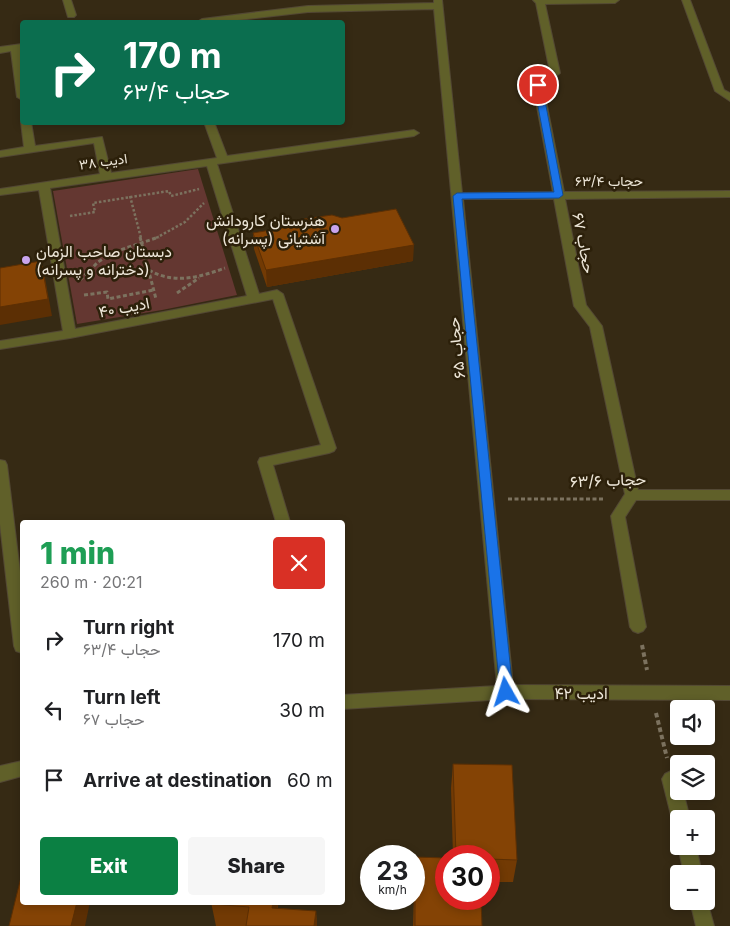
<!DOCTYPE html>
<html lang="en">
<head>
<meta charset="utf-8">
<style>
	body { margin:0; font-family:Inter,Vazirmatn,sans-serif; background:#f6f6f6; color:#202124; height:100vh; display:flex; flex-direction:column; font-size:19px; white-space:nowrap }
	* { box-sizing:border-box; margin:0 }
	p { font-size:16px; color:#757577 }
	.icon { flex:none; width:28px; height:28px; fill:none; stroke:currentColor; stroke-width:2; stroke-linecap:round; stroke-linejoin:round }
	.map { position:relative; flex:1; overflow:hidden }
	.details { position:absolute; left:20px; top:520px; width:325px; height:385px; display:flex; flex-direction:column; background:#fff; border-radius:5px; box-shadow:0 2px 8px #0003 }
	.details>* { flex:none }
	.guide { position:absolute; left:20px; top:20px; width:325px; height:105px; border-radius:5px; box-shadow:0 2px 8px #0003; background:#0b6e4f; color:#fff; overflow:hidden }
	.controls { position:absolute; left:670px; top:700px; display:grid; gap:10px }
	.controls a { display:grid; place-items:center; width:45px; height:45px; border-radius:5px; background:#fff; box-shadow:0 2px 8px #0003; font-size:25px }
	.speed { position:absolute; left:360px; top:845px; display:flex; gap:10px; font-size:25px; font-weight:700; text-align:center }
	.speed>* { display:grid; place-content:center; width:65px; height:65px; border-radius:50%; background:#fff; box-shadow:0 2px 8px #0003; line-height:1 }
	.speed small { font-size:12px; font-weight:400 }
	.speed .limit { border:8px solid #d22; background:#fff; color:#111 }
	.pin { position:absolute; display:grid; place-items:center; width:42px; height:42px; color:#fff; margin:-21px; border:2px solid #fff; border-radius:50%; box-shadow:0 1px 5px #0007 }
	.me { position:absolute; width:55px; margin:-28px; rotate:354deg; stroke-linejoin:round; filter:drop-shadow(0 0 4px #0008) }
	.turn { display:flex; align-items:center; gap:18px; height:105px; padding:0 20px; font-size:22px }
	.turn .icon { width:65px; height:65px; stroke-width:2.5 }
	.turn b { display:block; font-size:35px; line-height:42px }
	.round { display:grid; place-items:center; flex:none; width:52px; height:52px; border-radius:5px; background:#f6f6f6 }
	.overview { display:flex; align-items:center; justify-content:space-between; height:85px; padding:0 20px }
	h1 { font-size:30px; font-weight:800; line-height:38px; color:#1e9e55 }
	.action { display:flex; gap:10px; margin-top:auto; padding:10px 20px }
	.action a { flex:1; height:58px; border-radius:5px; background:#0b8043; color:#fff; font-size:20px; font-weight:800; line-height:58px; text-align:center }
	.action a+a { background:#f6f6f6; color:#202124 }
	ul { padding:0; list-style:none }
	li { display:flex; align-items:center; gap:15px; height:70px; padding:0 20px }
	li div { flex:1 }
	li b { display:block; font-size:19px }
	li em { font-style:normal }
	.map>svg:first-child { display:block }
	.green { fill:#643731 }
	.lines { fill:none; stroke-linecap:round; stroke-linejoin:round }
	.minor-casing { stroke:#534834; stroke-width:2 }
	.path-far2 { stroke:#7c725f; stroke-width:2.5; stroke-dasharray:2.5 2; stroke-linecap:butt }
	.path-far1 { stroke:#7c725f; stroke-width:3; stroke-dasharray:4 2.5; stroke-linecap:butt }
	.path { stroke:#7c725f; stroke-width:4; stroke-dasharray:4.5 3; stroke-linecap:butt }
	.minor { fill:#606029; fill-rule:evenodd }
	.wall { fill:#723a04 }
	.shaded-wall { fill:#5c2f04 }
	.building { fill:#844305; stroke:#5c2f04 }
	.route { fill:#1a73e8; stroke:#114b97 }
	.poi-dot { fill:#c9a5ee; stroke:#2c200a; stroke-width:2 }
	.labels { text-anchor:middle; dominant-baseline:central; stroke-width:5; stroke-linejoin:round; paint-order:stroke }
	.far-street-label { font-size:14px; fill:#eee7d9; stroke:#2c200a }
	.poi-label { font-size:16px; fill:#eee7d9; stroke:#2c200a; text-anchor:end }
	.street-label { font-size:16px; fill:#eee7d9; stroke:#2c200a }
</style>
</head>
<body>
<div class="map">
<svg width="730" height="926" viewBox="0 0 730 926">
	<rect width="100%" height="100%" fill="#362a14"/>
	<polygon class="green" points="198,169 237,295 162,310 77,324 53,191"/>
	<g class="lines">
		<defs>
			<g id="minor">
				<polygon points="63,0 71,0 76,15 74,17 68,17"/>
				<polygon points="434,0 442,0 462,193 553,192 533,85 550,72 536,3 533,0 619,0 615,3 545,4 560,73 543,86 564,192 730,191 730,197 565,199 586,305 602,326 638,490 730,490 730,500 636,500 625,517 646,627 643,631 638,633 633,631 630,627 611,516 625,494 590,327 574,306 554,199 463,199 513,685 730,686 730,700 506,699 342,709 342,695 497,686 434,9 308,12 220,22 197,22 202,19 308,6 434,3"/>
				<polygon points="682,0 690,0 724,90 730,93 730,101 715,91"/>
				<polygon points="22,44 22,50 20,50 22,67 22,100 17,97 11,51 0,53 0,47"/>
				<path d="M22,120V122H31L35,146L102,137L111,173L217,158L204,122H214L227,156L414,130L419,133L414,136L217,164L259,294L277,290L283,294L336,448L334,451L329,453L273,465L290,522H276L258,462L260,458L265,457L321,445L273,299L70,338L0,349V341L63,331L39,190L0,195V189L100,174L94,143L0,157V151L24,147L21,122ZM207,166L247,296L75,329L50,188Z"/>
				<polygon points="0,460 5,461 7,465 22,588 22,653 16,651 14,646 0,524"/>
				<polygon points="22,761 22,776 0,782 0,766"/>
				<polygon points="671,771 677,774 679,791 683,791 690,819 679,819 679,826 675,825 672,819 662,779 665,774"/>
				<polygon points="679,845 679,846 696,846 702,874 684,874 678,846"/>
				<polygon points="706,897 714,926 696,926 690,901 706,901"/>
			</g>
		</defs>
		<use href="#minor" class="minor-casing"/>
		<g class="path-far2">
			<polyline points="130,196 141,238"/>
			<polyline points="70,216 95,212 93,203 169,191 171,196 199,189"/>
			<polyline points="156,238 185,222 204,203"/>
		</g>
		<g class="path-far1">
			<polyline points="140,237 156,299"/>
			<path d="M149,270C174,285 200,277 225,268"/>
			<polyline points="80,280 98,262 114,252 159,237"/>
			<polyline points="177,293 199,278"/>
			<polyline points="84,295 107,292 108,299 154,290"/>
			<polyline points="508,499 604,499"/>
		</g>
		<g class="path">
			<polyline points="642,645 647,670"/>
			<polyline points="656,713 667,758"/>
		</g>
		<use href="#minor" class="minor"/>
	</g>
	<g class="wall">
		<polygon points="253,233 413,261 267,287 254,249"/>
		<polygon points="453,764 517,860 513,882 489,882 489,856 453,856 451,788"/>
		<polygon points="415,857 482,926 413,926"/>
		<polygon points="211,902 278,902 278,908 316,911 317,926 216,926"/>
	</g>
	<g class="shaded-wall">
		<polygon points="414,245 413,261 267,287 266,270"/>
		<polygon points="41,261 45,278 52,316 0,325 0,307"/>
		<polygon points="77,902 90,902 85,926 71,926"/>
		<polygon points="273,902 278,902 276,926 272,908"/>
		<polygon points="316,911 317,926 314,926"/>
	</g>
	<g class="building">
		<polygon points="396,209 414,245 266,270 253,233 300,225 304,219 332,215 342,218"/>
		<polygon points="41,261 48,299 0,307 0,268"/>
		<polygon points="453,764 512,765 517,860 489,859 489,856 456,856"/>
		<polygon points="415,857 446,858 446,899 481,899 482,926 415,926"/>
		<polygon points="22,873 22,902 77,902 71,926 9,926"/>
		<polygon points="211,902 273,902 272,908 316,911 314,926 246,926 249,907 211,904"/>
	</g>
	<polygon class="route" points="538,83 542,85 563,195 559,198 462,199 513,692 511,696 506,698 502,696 500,692 453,196 457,193 554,192 534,85"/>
	<g class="poi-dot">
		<circle cx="335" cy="229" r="5"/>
		<circle cx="26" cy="260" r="5"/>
	</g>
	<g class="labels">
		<g class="far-street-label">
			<text transform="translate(103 161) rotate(-8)">ادیب ۳۸</text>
			<text x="609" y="180">حجاب ۶۳/۴</text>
		</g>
		<g class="poi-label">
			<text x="325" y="220">هنرستان کارودانش<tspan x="325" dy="18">آشتیانی (پسرانه)</tspan></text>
			<text x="36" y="251" text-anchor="start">دبستان صاحب الزمان<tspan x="36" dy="18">(دخترانه و پسرانه)</tspan></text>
		</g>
		<g class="street-label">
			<text transform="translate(584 243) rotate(79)">حجاب ۶۷</text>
			<text transform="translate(124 307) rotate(-11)">ادیب ۴۰</text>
			<text transform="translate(456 348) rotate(-96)">حجاب ۶۵</text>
			<text transform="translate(608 480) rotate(-2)">حجاب ۶۳/۶</text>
			<text x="581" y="693">ادیب ۴۲</text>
		</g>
	</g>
</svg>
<div class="controls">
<a><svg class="icon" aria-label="sound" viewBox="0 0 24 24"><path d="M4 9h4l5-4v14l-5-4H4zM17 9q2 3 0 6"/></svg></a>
<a><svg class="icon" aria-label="layers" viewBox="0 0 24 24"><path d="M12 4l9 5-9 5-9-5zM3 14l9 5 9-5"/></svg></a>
<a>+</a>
<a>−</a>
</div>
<div class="speed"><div>23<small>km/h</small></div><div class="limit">30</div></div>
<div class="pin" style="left:538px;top:85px;background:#d93025"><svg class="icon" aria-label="arrive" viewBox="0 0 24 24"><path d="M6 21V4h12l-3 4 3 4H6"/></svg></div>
<svg class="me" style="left:506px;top:692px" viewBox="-20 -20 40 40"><path d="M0-17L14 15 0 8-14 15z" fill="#1a73e8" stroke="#fff" stroke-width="4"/></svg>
<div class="guide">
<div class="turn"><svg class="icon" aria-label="right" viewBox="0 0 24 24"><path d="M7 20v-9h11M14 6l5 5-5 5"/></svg><div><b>170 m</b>حجاب ۶۳/۴</div></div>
</div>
<section class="details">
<div class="overview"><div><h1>1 min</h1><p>260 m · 20:21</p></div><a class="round" style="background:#d93025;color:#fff"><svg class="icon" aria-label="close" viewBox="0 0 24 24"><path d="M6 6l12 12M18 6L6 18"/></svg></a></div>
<ul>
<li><svg class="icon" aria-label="right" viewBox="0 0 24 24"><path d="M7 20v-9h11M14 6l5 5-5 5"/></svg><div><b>Turn right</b><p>حجاب ۶۳/۴</p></div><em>170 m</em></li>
<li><svg class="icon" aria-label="left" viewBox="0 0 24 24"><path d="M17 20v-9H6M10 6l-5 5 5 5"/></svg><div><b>Turn left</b><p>حجاب ۶۷</p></div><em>30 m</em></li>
<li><svg class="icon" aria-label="arrive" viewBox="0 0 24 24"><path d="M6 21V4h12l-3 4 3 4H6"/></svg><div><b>Arrive at destination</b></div><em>60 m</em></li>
</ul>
<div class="action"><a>Exit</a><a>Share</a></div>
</section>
</div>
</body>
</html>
